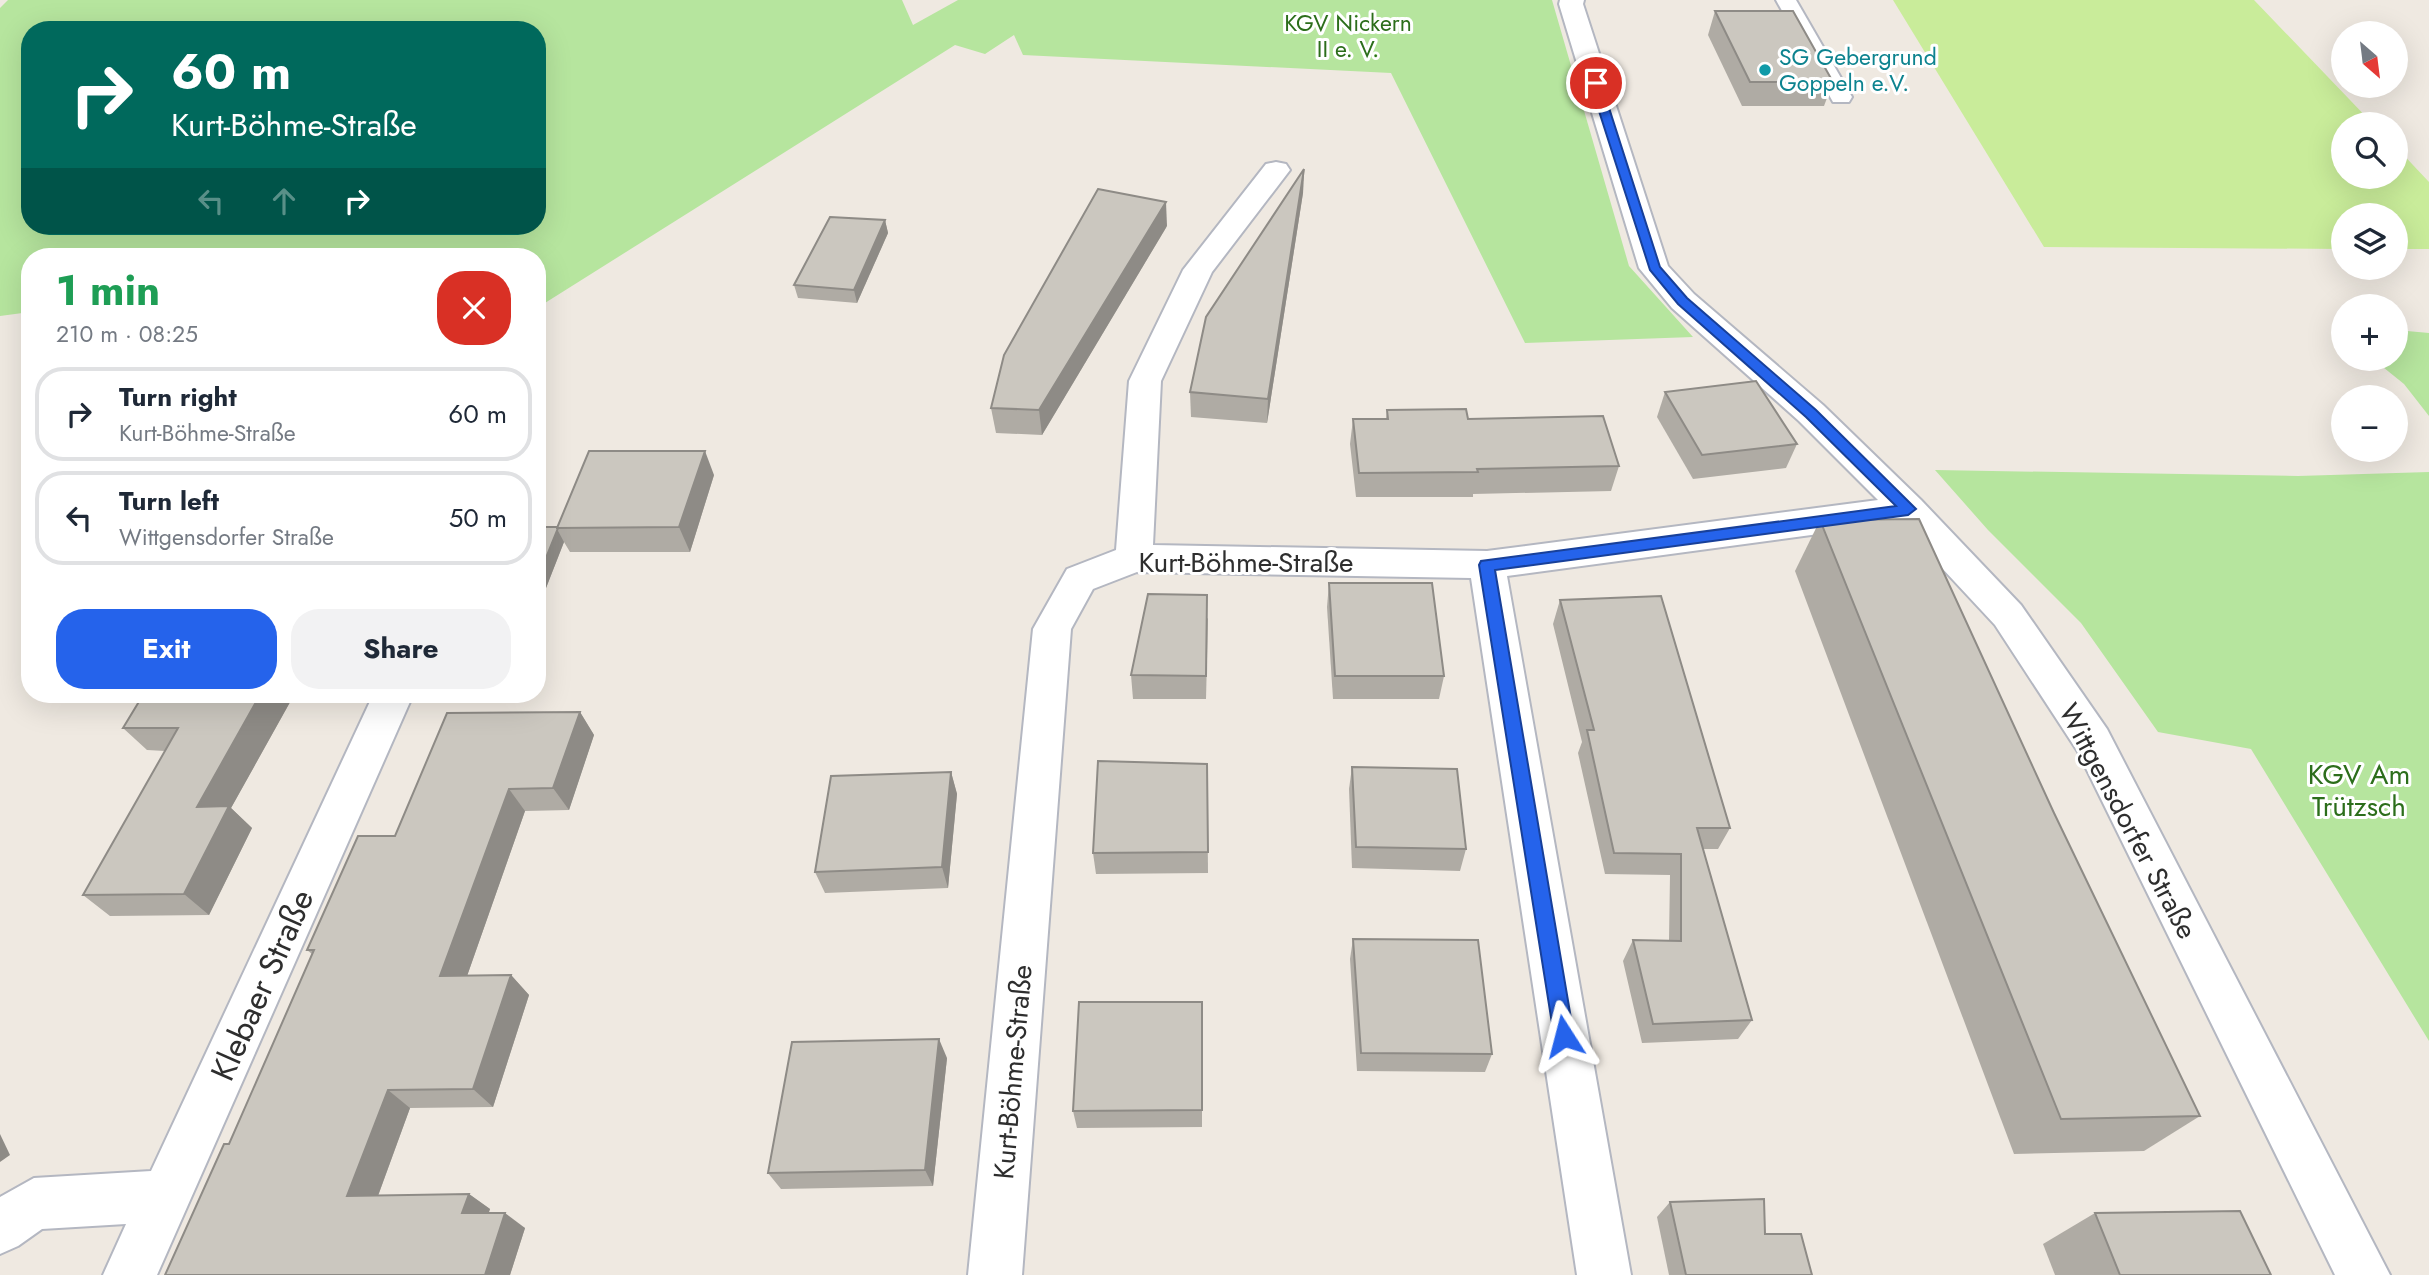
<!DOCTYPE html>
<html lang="en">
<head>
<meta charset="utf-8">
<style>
	body { margin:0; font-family:Jost,sans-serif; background:#f2f2f3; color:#1f2937; height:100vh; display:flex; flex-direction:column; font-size:26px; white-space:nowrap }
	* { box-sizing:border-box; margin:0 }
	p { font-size:23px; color:#747a83 }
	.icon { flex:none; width:38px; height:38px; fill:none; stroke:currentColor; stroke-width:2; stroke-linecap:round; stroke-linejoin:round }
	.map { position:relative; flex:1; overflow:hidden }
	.panel { position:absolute; left:21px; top:248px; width:525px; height:455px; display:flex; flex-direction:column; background:#fff; border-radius:28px; box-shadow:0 7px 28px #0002 }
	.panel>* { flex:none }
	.hud { position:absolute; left:21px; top:21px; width:525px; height:214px; border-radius:28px; box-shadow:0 7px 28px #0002; background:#00695c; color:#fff; overflow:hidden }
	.needle { width:46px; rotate:152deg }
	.controls { position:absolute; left:2331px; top:21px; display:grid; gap:14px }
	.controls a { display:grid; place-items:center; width:77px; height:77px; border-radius:50%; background:#fff; box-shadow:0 7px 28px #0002; font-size:35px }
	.pin { position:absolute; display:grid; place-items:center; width:60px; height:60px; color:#fff; margin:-30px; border:4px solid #fff; border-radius:50%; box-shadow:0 2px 7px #0007 }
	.me { position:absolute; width:77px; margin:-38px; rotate:351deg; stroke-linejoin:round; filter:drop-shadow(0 0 5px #0008) }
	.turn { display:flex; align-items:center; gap:24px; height:147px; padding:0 35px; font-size:32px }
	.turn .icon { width:91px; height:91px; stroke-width:2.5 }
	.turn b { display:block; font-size:49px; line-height:60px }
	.lanes { display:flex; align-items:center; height:66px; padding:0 35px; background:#0003; justify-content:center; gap:35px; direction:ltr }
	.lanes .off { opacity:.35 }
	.round { display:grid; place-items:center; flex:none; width:74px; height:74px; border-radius:28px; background:#f2f2f3 }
	.summary { display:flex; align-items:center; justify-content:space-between; height:119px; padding:0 35px }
	h1 { font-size:42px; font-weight:700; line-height:52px; color:#1e9e55 }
	.action { display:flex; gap:14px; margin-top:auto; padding:14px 35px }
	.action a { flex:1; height:80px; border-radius:28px; background:#2563eb; color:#fff; font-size:28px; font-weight:700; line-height:80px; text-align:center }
	.action a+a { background:#f2f2f3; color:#1f2937 }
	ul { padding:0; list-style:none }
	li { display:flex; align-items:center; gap:21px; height:94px; margin:0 14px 10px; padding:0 21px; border:4px solid #e0e1e3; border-radius:28px }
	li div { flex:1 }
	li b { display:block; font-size:26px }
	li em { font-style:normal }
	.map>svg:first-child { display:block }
	.green { fill:#b6e59e; fill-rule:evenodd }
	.pitch { fill:#c9ec9a }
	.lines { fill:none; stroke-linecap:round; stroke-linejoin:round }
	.lane-casing { stroke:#b4b7c1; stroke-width:4 }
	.street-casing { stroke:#b4b7c1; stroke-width:4 }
	.lane { fill:#fff; fill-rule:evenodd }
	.street { fill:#fff; fill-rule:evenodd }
	.wall { fill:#afaba4 }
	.shaded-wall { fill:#8e8b86 }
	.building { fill:#cbc7bf; stroke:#8e8b86; stroke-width:2 }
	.route { fill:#2563eb; stroke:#184099; stroke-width:2 }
	.culture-dot { fill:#0f9aa8; stroke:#fff; stroke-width:2.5 }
	.labels { text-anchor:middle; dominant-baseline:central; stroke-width:6; stroke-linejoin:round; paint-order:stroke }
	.far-park-label { font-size:23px; fill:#2c6e1b; stroke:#fff }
	.far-culture-label { font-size:23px; fill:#0d838f; stroke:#fff; text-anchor:start }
	.street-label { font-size:28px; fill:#2e2e2e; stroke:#fff }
	.park-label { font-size:28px; fill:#2c6e1b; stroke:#fff }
	.near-street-label { font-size:33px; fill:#2e2e2e; stroke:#fff }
</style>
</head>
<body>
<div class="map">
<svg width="2429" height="1275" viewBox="0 0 2429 1275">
	<rect width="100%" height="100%" fill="#efe9e1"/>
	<g class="green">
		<path d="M8,0H902L913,25L958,0H1552L1629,266L1693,337L1525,343L1391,73L1023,55L1014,35L985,54L955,45L537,308V257H30V312L0,316V8ZM30,30H537V226H30Z"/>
		<polygon points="2396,330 2429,333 2429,416 2404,384 2373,359 2396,359"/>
		<polygon points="1935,470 2298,476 2429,472 2429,1041 2251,749 2158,732 2081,623 1988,530"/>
	</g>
	<polygon class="pitch" points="1893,0 2254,0 2373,124 2343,124 2343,177 2396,177 2396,147 2429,182 2429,249 2396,249 2396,215 2343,215 2343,249 2044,247"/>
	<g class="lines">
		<defs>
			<polygon id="lane" points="1776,0 1796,0 1852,97 1849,102 1833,102"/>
			<g id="street">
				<polygon points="1560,0 1584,0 1583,4 1668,266 1694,294 1823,405 1921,500 2021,605 2107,729 2390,1275 2335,1275 2078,752 1995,625 1900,523 1507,576 1631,1275 1577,1275 1471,578 1137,572 1093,589 1071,629 1022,1275 968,1275 1033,629 1067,569 1116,550 1129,381 1183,270 1266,164 1276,162 1286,164 1290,170 1212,272 1161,381 1153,545 1487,551 1878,500 1799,421 1672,308 1639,268 1559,4"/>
				<polygon points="373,695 413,695 157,1275 103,1275 126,1224 42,1229 18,1246 0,1254 0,1197 34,1178 151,1171"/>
			</g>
		</defs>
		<use href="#lane" class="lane-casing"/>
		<use href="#street" class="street-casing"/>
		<use href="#lane" class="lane"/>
		<use href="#street" class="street"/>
	</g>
	<g class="wall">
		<polygon points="1715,11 1833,82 1824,106 1742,106 1708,35"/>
		<polygon points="1304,169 1303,193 1267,423 1191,417 1190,392"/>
		<polygon points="885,220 888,233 857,303 798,298 794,285"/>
		<polygon points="1167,226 1042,435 996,433 991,408"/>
		<polygon points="1665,392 1797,444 1786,468 1693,479 1657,417"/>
		<polygon points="1387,410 1468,419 1619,466 1611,491 1473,494 1473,497 1356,497 1350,444 1353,419 1386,419"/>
		<polygon points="714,475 690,552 570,552 564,542 546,588 537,588 537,527 557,527"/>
		<polygon points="1820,520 2054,813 2200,1116 2144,1151 2014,1154 1795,571"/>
		<polygon points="1329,583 1444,676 1439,699 1333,699 1327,607"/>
		<polygon points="1560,600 1730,828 1718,849 1703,849 1752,1020 1738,1039 1642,1043 1623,961 1633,940 1669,941 1670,875 1605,874 1578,753 1582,742 1553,624"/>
		<polygon points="1208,618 1206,699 1133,699 1131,675"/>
		<polygon points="294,695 231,808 252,828 209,915 110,916 83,895 165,751 147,750 123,728"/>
		<polygon points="580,712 594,735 569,810 525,811 467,976 511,975 529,995 493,1107 410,1108 378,1196 469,1194 490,1209 488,1213 525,1228 510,1275 229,1144 312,954 307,950 395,836"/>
		<polygon points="1207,764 1208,873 1096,874 1093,853"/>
		<polygon points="1352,767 1466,849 1460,871 1352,868 1349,789"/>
		<polygon points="951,772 957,794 948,888 825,893 815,872"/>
		<polygon points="1353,939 1492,1054 1485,1072 1357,1071 1350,959"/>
		<polygon points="1202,1002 1202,1127 1077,1128 1073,1111"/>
		<polygon points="947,1058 933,1186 781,1189 768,1173"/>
		<polygon points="1670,1202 1812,1275 1669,1275 1657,1217"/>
		<polygon points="2095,1213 2271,1275 2055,1275 2043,1244"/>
	</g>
	<g class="shaded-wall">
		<polygon points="1304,169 1303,193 1267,423 1268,399"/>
		<polygon points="1166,202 1167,226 1042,435 1039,410"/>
		<polygon points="885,220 888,233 857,303 854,290"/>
		<polygon points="705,451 714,475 690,552 679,527"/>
		<polygon points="557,529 564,542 546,588 539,575"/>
		<polygon points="260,695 294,695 231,808 252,828 209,915 184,894 197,807"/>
		<polygon points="580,712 594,735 569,810 553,788"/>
		<polygon points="951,772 957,794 948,888 942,867"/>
		<polygon points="509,789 525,811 460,996 440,976"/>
		<polygon points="511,975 529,995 493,1107 473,1089"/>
		<polygon points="939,1039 947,1058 933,1186 925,1170"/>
		<polygon points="388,1090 410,1108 372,1212 347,1196"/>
		<polygon points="0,1134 10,1155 0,1162"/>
		<polygon points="469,1194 490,1209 484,1228 462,1213"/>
		<polygon points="505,1213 525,1228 510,1275 485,1275"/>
	</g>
	<g class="building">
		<polygon points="1715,11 1793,11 1833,82 1750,82"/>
		<polygon points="1304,169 1268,399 1190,392 1206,317"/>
		<polygon points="1098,189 1166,202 1039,410 991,408 1004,355"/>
		<polygon points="830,217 885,220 854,290 794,285"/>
		<polygon points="1756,381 1797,444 1702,455 1665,392"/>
		<polygon points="1466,409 1468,419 1603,416 1619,466 1477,469 1478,472 1359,473 1353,419 1388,419 1387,410"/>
		<polygon points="589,451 705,451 679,527 557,528"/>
		<polygon points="1919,519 2054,813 2200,1116 2061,1119 1820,520"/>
		<polygon points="537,527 557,527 557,528 558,528 539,575 537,575"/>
		<polygon points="1329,583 1432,583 1444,676 1335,676"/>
		<polygon points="1148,594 1207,595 1206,676 1131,675"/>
		<polygon points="1661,596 1730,828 1697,828 1752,1020 1653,1024 1633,940 1681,941 1681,854 1614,853 1587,730 1594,730 1560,600"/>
		<polygon points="143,695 260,695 197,807 229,806 184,894 83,895 178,728 123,728"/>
		<polygon points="580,712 553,788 509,789 440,976 511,975 473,1089 388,1090 347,1196 469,1194 462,1213 505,1213 485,1275 165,1275 224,1144 229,1144 314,950 307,950 358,836 395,836 447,713"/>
		<polygon points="1098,761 1207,764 1208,852 1093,853"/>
		<polygon points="1352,767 1457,769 1466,849 1356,847"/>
		<polygon points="951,772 942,867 815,872 831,776"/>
		<polygon points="1353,939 1478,940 1492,1054 1361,1053"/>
		<polygon points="1079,1002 1202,1002 1202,1110 1073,1111"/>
		<polygon points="939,1039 925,1170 768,1173 792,1042"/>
		<polygon points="1764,1199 1765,1234 1801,1234 1812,1275 1686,1275 1670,1202"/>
		<polygon points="2240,1211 2271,1275 2120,1275 2095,1213"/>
	</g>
	<polygon class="route" points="1596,80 1601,83 1660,267 1687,298 1816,410 1916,509 1908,515 1495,570 1574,1036 1571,1042 1564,1045 1557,1042 1554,1036 1479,565 1481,561 1896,506 1806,417 1678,304 1650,270 1590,83"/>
	<circle class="culture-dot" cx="1765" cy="70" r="7"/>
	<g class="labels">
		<g class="far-park-label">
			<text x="1348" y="23">KGV Nickern<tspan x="1348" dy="26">II e. V.</tspan></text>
		</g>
		<g class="far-culture-label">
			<text x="1779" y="57">SG Gebergrund<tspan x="1779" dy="26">Goppeln e.V.</tspan></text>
		</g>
		<g class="street-label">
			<text x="1246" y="562">Kurt-Böhme-Straße</text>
			<text transform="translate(2128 821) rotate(62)">Wittgensdorfer Straße</text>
			<text transform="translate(1013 1072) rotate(-85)">Kurt-Böhme-Straße</text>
		</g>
		<g class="park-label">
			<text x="2359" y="774">KGV Am<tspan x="2359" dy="32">Trützsch</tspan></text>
		</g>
		<g class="near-street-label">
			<text transform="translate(262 985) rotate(-66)">Klebaer Straße</text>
		</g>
	</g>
</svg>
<div class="controls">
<a><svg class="needle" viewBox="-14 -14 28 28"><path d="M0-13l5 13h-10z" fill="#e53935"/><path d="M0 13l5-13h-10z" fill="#747a83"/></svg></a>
<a><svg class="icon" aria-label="search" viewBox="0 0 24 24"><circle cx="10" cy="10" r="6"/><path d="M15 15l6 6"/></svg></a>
<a><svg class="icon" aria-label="layers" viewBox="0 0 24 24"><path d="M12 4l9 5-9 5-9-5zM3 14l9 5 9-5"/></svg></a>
<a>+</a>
<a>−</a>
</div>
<div class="pin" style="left:1596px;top:83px;background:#d93025"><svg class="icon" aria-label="arrive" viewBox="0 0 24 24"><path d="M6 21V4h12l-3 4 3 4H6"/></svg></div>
<svg class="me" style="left:1564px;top:1036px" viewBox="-20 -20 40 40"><path d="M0-17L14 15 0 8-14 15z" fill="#2563eb" stroke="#fff" stroke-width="4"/></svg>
<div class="hud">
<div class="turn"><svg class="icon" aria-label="right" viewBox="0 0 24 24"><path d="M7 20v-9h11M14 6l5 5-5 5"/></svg><div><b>60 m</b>Kurt-Böhme-Straße</div></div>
<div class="lanes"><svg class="icon off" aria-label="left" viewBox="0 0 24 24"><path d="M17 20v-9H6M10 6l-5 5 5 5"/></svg><svg class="icon off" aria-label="ahead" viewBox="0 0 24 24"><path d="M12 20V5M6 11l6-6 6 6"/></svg><svg class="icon" aria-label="right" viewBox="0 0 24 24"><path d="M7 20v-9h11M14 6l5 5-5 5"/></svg></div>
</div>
<section class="panel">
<div class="summary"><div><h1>1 min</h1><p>210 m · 08:25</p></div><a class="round" style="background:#d93025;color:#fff"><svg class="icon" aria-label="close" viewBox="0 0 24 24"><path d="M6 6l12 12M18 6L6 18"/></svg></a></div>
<ul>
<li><svg class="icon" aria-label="right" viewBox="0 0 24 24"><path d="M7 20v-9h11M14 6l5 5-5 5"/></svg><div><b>Turn right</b><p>Kurt-Böhme-Straße</p></div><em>60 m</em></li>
<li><svg class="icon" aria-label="left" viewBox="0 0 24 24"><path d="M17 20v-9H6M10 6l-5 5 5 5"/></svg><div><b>Turn left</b><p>Wittgensdorfer Straße</p></div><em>50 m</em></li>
</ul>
<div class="action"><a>Exit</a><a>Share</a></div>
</section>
</div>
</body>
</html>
